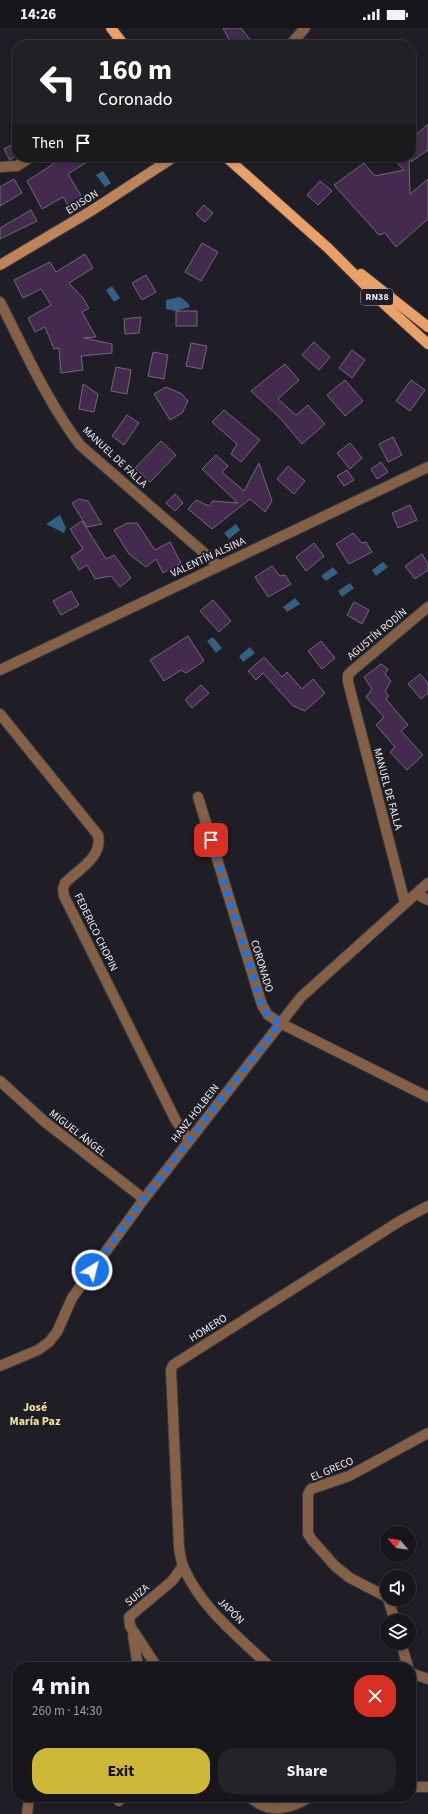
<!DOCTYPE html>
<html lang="en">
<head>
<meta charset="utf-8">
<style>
	body { margin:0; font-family:"Source Sans 3",sans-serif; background:#242329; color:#f1f3f6; height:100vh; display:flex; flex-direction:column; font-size:15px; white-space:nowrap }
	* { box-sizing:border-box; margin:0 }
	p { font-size:13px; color:#9e9fa3 }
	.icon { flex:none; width:22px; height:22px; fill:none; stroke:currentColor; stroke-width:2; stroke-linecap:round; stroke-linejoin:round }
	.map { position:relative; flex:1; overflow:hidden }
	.drawer { position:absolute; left:12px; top:1634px; width:404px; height:140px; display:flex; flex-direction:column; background:#17161c; border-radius:16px; box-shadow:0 2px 6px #0003,0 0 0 1px #36353b }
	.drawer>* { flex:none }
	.top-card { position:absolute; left:12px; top:12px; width:404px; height:122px; border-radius:16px; box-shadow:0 2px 6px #0003,0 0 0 1px #36353b; background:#202124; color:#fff; overflow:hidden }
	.needle { width:26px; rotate:298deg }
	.tools { position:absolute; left:380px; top:1498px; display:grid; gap:8px }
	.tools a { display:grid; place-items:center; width:36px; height:36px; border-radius:50%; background:#17161c; box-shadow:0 2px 6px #0003,0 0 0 1px #36353b; font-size:20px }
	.pin { position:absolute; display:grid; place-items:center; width:34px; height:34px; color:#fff; margin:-17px; border-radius:8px; box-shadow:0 2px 6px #0006 }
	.me { position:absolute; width:44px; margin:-22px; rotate:36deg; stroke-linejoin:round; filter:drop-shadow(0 0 3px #0008) }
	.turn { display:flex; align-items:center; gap:14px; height:84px; padding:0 20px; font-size:18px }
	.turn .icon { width:52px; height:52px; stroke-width:2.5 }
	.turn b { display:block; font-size:28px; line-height:34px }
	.then { display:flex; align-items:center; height:38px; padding:0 20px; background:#0003; gap:8px; font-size:15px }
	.round { display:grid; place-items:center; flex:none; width:42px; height:42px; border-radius:16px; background:#242329 }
	.head { display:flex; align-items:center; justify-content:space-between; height:68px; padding:0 20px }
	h1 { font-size:24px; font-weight:700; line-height:30px }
	.button { display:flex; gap:8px; margin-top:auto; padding:8px 20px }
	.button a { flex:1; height:46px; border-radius:16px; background:#ceb837; color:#111; font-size:16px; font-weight:700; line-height:46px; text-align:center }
	.button a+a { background:#242329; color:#f1f3f6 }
	.status { display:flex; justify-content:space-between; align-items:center; height:28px; padding:0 20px; background:#17161c; direction:ltr }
	.status svg { height:11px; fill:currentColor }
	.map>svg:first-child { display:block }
	.water { fill:#326181 }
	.building { fill:#452a50; stroke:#706a72 }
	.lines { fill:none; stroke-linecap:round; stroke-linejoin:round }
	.street-casing { stroke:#3c3a42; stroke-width:12 }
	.secondary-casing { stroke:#3c3a42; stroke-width:12 }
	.primary-casing { stroke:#3c3a42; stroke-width:12 }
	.street { stroke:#836046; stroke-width:10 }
	.secondary { stroke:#bd845a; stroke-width:10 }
	.primary { stroke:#eaa169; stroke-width:10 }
	.route { stroke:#1a73e8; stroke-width:7; stroke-dasharray:0 12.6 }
	.labels { text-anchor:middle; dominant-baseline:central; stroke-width:4; stroke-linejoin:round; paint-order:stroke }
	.shield { fill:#1f1d25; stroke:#b0afb5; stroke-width:1 }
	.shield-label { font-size:10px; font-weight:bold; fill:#eeedf3 }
	.street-label { font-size:11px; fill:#eeedf3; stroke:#1f1d25 }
	.neighbourhood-label { font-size:12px; font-weight:bold; fill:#f2e495; stroke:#1f1d25 }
</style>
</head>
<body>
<div class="status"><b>14:26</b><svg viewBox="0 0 49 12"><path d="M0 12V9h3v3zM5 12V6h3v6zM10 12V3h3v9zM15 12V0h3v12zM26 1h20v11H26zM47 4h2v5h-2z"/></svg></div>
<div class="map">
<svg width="428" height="1786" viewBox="0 0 428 1786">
	<rect width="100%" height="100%" fill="#1f1d25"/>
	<g class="water">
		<polygon points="103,143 111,155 105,159 96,147"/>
		<polygon points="112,258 120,270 114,274 106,262"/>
		<polygon points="180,269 187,274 190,279 176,283 166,281 166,272"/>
		<polygon points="60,487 66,500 64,505 46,496"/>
		<polygon points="236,496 240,502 229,511 224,505"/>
		<polygon points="383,534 388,539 376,548 372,542"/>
		<polygon points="333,539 338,545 326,553 321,548"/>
		<polygon points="350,555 354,560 342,569 338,563"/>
		<polygon points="295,570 300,576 287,584 283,579"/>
		<polygon points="213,609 222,620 216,625 207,613"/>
		<polygon points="250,619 255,625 243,634 239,628"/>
	</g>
	<g class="building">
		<polygon points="223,0 241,0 254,17 232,17"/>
		<polygon points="428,96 428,122 411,134 411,101 416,107"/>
		<polygon points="17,114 17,127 10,132 4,121"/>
		<polygon points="64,129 95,129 68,146 83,171 69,179 63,169 42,181 27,153"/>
		<polygon points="391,129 409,129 410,166 428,151 428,191 396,219 385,205 379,207 334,157 364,135 375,148 404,142"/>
		<polygon points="14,151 22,165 0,178 0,159"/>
		<polygon points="320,153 332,163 318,177 307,167"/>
		<polygon points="204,177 213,185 205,194 196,186"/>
		<polygon points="31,182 37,193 0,211 0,200"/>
		<polygon points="202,215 218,224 201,253 185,244"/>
		<polygon points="85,226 93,240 69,255 83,270 89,280 82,284 96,309 84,310 112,316 112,325 81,328 83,342 61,345 59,320 54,321 45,299 35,304 28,290 51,277 41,261 23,270 14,252 50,234 56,244"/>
		<polygon points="146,247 156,264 142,272 132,255"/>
		<rect x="176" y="283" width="21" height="15"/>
		<polygon points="141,289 139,305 125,306 124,291"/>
		<polygon points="314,314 330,329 319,342 302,327"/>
		<polygon points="191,315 207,318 202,341 186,338"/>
		<polygon points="352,322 365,332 352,350 339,340"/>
		<polygon points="153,324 168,327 164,351 148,348"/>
		<polygon points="285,336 299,352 278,371 296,387 308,377 325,396 302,416 280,390 251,363"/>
		<polygon points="116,339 131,342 127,366 111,363"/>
		<polygon points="345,352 363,373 345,388 327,367"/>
		<polygon points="411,352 425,362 410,383 396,373"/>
		<polygon points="83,356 98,366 94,384 79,381"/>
		<polygon points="166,359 182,366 188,373 182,385 170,392 154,366"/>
		<polygon points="224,382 260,412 241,434 231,426 237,416 212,394"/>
		<polygon points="127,387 139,395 124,417 112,408"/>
		<polygon points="393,409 402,427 388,434 379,416"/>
		<polygon points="161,413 176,427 150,454 135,440"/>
		<polygon points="350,415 362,430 350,441 337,425"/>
		<polygon points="216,427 228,438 222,444 244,463 259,435 272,473 265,484 250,471 212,501 188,481 196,472 209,478 213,473 238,475 202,441"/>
		<polygon points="381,434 388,444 377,451 371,441"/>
		<polygon points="288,438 305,453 294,466 277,451"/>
		<polygon points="347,442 354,452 344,458 337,448"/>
		<polygon points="175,466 183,475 175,483 166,475"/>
		<polygon points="79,471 88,473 102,496 87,499 72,475"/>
		<polygon points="410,477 417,492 398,500 392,485"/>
		<polygon points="82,493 106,531 114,527 131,550 120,559 111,548 95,551 87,537 79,542 71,529 83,521 70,501"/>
		<polygon points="127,495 137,495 155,522 170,514 181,535 163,545 156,531 146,539 129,526 114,502"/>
		<polygon points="353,505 362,515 366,514 372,524 349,536 336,516"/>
		<polygon points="314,515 324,528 306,543 296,529"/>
		<polygon points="422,526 428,536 428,542 415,551 405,538"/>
		<polygon points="272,538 280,548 285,547 291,556 268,569 255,549"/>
		<polygon points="71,563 79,577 61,587 53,573"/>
		<polygon points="213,572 231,593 219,604 200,583"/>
		<polygon points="354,574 369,582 362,596 347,587"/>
		<polygon points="188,608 204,633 186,645 181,642 164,653 150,632"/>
		<polygon points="321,613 335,630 322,641 308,623"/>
		<polygon points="264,629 282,649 287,644 302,661 313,651 325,665 305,683 293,678 263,645 256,652 248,643"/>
		<polygon points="381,636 388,641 385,646 391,653 385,663 389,668 386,671 408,697 401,703 423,727 407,742 390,724 395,719 376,697 384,689 366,669 372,661 364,649"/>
		<polygon points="420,646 428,655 428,665 421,671 408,656"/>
		<polygon points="201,657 209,665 192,680 185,672"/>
	</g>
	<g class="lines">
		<defs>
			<g id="street">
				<polyline points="290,17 305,0"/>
				<polyline points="0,139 17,138 31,129"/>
				<path d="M0,274C25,323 47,373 80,417L218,537"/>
				<polyline points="0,642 428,439"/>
				<path d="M0,686L98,807C103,829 79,841 65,855L63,861L64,868L176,1093L189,1112"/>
				<polyline points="198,769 262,977 268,987 280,995 428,1069"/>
				<polyline points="416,866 428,872"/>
				<polyline points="405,875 348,654 348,647 353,642 428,579"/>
				<polyline points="0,1053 45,1094 144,1171"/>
				<polyline points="0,1338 38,1322 49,1314 57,1304 72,1270 144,1171 301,969 428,855"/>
				<polyline points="387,1569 350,1550 335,1538 312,1512 308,1506 308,1466 311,1461 349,1448 428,1405"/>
				<polyline points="388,1571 395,1593"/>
				<polyline points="133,1607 138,1639"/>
				<polyline points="401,1615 408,1639"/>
				<polyline points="157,1639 130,1598 129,1589 172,1553 183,1538"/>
				<path d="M270,1639C239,1609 201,1580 184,1540C181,1534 180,1526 179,1519L171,1342L173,1337L400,1193L428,1178"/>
				<polyline points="411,1645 428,1651"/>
				<polyline points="411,1759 428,1759"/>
				<path d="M250,1769C268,1786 288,1782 310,1769"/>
				<polyline points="119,1773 121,1769"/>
				<polyline points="27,1786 29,1769"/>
			</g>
			<polyline id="secondary" points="0,237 91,183 174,129"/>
			<g id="primary">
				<polyline points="111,0 124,17"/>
				<polyline points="226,129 328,220 384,276 428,316"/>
				<polyline points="361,246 428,299"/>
			</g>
		</defs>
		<use href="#street" class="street-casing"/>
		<use href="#secondary" class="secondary-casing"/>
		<use href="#primary" class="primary-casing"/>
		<use href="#street" class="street"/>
		<use href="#secondary" class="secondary"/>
		<use href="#primary" class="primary"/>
	</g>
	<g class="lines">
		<polyline class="route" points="92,1242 144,1171 280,995 268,987 262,977 211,812"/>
	</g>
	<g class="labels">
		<rect class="shield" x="361" y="261" width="32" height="16" rx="3"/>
		<g class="shield-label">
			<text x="377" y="269">RN38</text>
		</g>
		<g class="street-label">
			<text transform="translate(82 174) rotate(-32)">EDISON</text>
			<text transform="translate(115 429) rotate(43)">MANUEL DE FALLA</text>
			<text transform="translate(208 529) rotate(-25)">VALENTÍN ALSINA</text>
			<text transform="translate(377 606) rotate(-40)">AGUSTÍN RODÍN</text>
			<text transform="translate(388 761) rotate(75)">MANUEL DE FALLA</text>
			<text transform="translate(96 904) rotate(64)">FEDERICO CHOPIN</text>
			<text transform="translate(262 938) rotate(73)">CORONADO</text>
			<text transform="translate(195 1085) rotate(-52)">HANZ HOLBEIN</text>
			<text transform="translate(78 1105) rotate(38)">MIGUEL ÁNGEL</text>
			<text transform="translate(208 1300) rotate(-32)">HOMERO</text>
			<text transform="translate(332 1441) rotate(-23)">EL GRECO</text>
			<text transform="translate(137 1567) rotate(-40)">SUIZA</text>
			<text transform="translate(231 1583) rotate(45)">JAPÓN</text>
		</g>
		<g class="neighbourhood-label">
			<text x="35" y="1379">José<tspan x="35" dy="14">María Paz</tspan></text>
		</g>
	</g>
</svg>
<div class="tools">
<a><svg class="needle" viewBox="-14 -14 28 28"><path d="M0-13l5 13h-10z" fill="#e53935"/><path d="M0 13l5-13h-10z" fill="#9e9fa3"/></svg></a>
<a><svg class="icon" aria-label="sound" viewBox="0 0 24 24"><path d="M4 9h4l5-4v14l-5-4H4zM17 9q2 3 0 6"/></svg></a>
<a><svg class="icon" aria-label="layers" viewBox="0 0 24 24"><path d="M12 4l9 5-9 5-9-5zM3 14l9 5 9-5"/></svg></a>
</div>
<div class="pin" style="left:211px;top:812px;background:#d93025"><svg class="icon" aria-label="arrive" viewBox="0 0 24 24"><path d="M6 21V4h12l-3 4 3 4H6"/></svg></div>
<svg class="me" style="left:92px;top:1242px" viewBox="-20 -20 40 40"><circle r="17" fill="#1a73e8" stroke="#fff" stroke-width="3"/><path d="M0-11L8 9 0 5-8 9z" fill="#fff"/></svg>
<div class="top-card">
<div class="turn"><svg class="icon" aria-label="left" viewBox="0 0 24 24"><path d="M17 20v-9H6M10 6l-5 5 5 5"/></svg><div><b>160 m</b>Coronado</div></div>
<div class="then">Then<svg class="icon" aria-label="arrive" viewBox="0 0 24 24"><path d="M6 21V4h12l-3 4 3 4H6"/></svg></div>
</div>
<section class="drawer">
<div class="head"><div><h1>4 min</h1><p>260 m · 14:30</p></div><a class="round" style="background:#d93025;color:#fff"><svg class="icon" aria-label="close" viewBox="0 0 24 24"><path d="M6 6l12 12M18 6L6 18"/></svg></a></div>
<div class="button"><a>Exit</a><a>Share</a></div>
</section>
</div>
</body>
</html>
